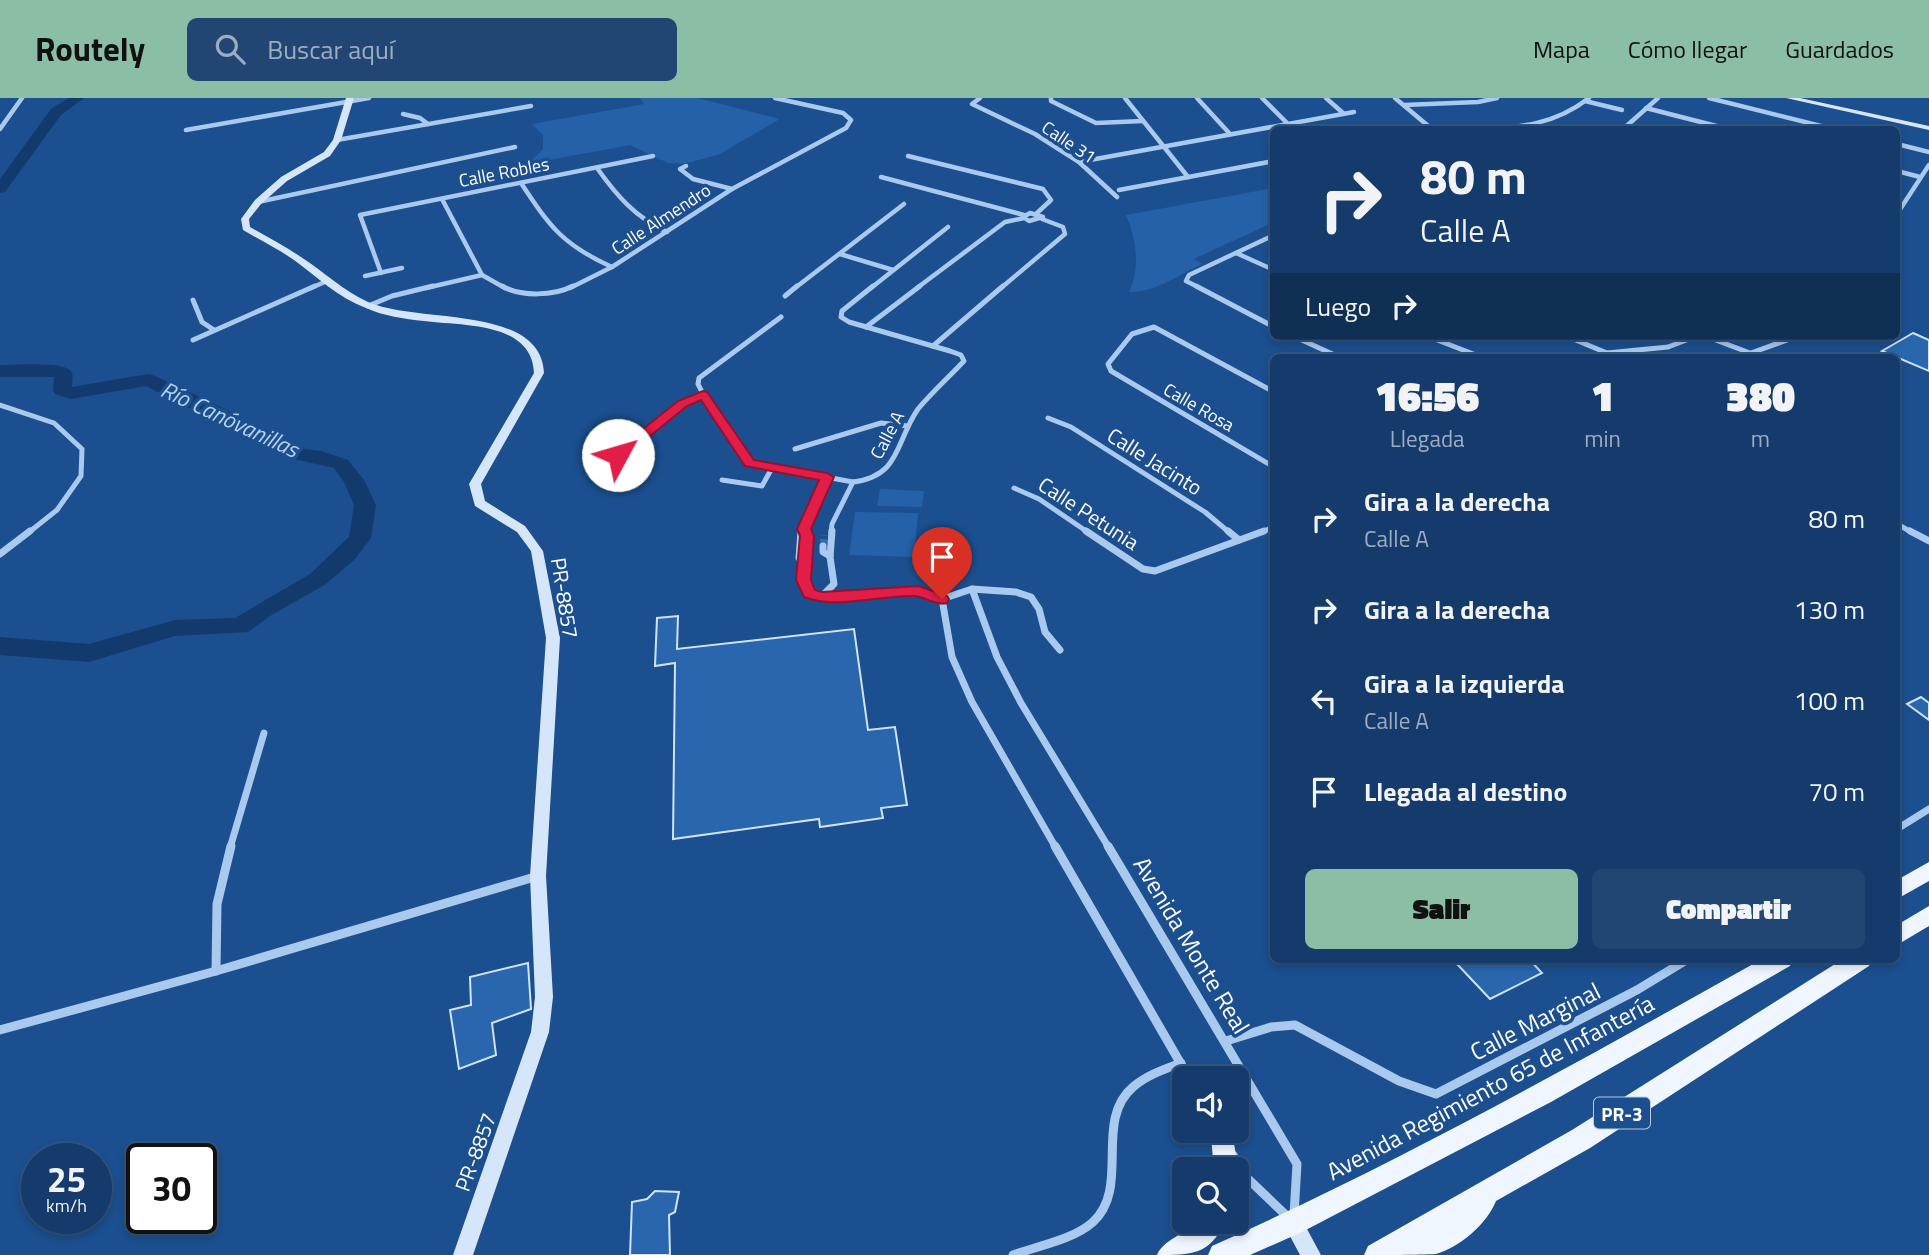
<!DOCTYPE html>
<html lang="es">
<head>
<meta charset="utf-8">
<style>
	body { margin:0; font-family:"Titillium Web",sans-serif; background:#214673; color:#f1f3f6; height:100vh; display:flex; flex-direction:column; font-size:26px; white-space:nowrap }
	* { box-sizing:border-box; margin:0 }
	p { font-size:23px; color:#9dadc1 }
	.icon { flex:none; width:38px; height:38px; fill:none; stroke:currentColor; stroke-width:2; stroke-linecap:round; stroke-linejoin:round }
	.map { position:relative; flex:1; overflow:hidden }
	.panel { position:absolute; left:1270px; top:256px; width:630px; height:609px; display:flex; flex-direction:column; background:#143b6b; border-radius:10px; box-shadow:0 4px 10px #0003,0 0 0 2px #33557e }
	.panel>* { flex:none }
	.banner { position:absolute; left:1270px; top:28px; width:630px; height:214px; border-radius:10px; box-shadow:0 4px 10px #0003,0 0 0 2px #33557e; background:#143b6b; color:#f1f3f6; overflow:hidden }
	.tools { position:absolute; left:1172px; top:968px; display:grid; gap:14px }
	.tools a { display:grid; place-items:center; width:77px; height:77px; border-radius:10px; background:#143b6b; box-shadow:0 4px 10px #0003,0 0 0 2px #33557e; font-size:35px }
	.speed { position:absolute; left:21px; top:1045px; display:flex; gap:14px; font-size:35px; font-weight:700; text-align:center }
	.speed>* { display:grid; place-content:center; width:91px; height:91px; border-radius:50%; background:#143b6b; box-shadow:0 4px 10px #0003,0 0 0 2px #33557e; line-height:1 }
	.speed small { font-size:18px; font-weight:400 }
	.speed .limit { border:4px solid #111; border-radius:10px; background:#fff; color:#111 }
	.pin { position:absolute; display:grid; place-items:center; width:60px; height:60px; color:#fff; margin:-72px -30px; border-radius:50% 50% 50% 0; rotate:-45deg; box-shadow:0 0 7px #0007 }
	.pin .icon { rotate:45deg }
	.me { position:absolute; width:77px; margin:-38px; rotate:51deg; stroke-linejoin:round; filter:drop-shadow(0 0 5px #0008) }
	.turn { display:flex; align-items:center; gap:24px; height:147px; padding:0 35px; font-size:32px }
	.turn .icon { width:91px; height:91px; stroke-width:2.5 }
	.turn b { display:block; font-size:49px; line-height:60px }
	.then { display:flex; align-items:center; height:66px; padding:0 35px; background:#0003; gap:14px; font-size:26px }
	.eta { display:flex; justify-content:space-evenly; align-items:center; height:119px; text-align:center }
	.eta b { font-size:42px; font-weight:800; line-height:49px }
	.cta { display:flex; gap:14px; margin-top:auto; padding:14px 35px }
	.cta a { flex:1; height:80px; border-radius:10px; background:#8abfa5; color:#111; font-size:28px; font-weight:800; line-height:80px; text-align:center }
	.cta a+a { background:#214673; color:#f1f3f6 }
	ul { padding:0; list-style:none }
	li { display:flex; align-items:center; gap:21px; height:91px; padding:0 35px }
	li div { flex:1 }
	li b { display:block; font-size:26px }
	li em { font-style:normal }
	header { display:flex; align-items:center; gap:42px; box-sizing:border-box; height:98px; padding:0 35px; background:#8abfa5; color:#111 }
	header strong { font-size:33px }
	nav { display:flex; gap:38px; margin-inline-start:auto; font-size:24px }
	.search { width:490px; height:63px; background:#214673; display:flex; align-items:center; gap:18px; box-sizing:border-box; padding:0 24px; border-radius:10px; color:#9dadc1; font-size:26px }
	.map>svg:first-child { display:block }
	.green { fill:#2461a8 }
	.lines { fill:none; stroke-linecap:round; stroke-linejoin:round }
	.river { fill:#123a6d; fill-rule:evenodd }
	.building { fill:#2a66ad; stroke:#cfe3fa; stroke-width:2 }
	.street-tunnel { stroke:#3d69a0; stroke-width:7; stroke-dasharray:7 3.5; stroke-linecap:butt }
	.street-far3 { stroke:#a9c9ee; stroke-width:4.5 }
	.street-far2 { stroke:#a9c9ee; stroke-width:5 }
	.street-far1 { stroke:#a9c9ee; stroke-width:7 }
	.street { stroke:#a9c9ee; stroke-width:9 }
	.secondary { fill:#d6e6fa; fill-rule:evenodd }
	.primary { fill:#f0f6ff; fill-rule:evenodd }
	.route { fill:#e11d48; stroke:#92132f; stroke-width:2 }
	.labels { text-anchor:middle; dominant-baseline:central; stroke-width:7; stroke-linejoin:round; paint-order:stroke }
	.far-street-label { font-size:18px; fill:#fff; stroke:#1b4f8f }
	.shield { fill:#1b4f8f; stroke:#bbcadd; stroke-width:2 }
	.shield-label { font-size:19px; font-weight:bold; fill:#fff }
	.street-label { font-size:21px; fill:#fff; stroke:#1b4f8f }
	.water-label { font-size:23px; font-style:italic; fill:#b5d3f5; stroke:#1b4f8f }
	.near-street-label { font-size:24px; fill:#fff; stroke:#1b4f8f }
</style>
</head>
<body>
<header>
<strong>Routely</strong>
<div class="search"><svg class="icon" aria-label="search" viewBox="0 0 24 24"><circle cx="10" cy="10" r="6"/><path d="M15 15l6 6"/></svg>Buscar aquí</div>
<nav><a>Mapa</a><a>Cómo llegar</a><a>Guardados</a></nav>
</header>
<div class="map">
<svg width="1929" height="1157" viewBox="0 0 1929 1157">
	<rect width="100%" height="100%" fill="#1b4f8f"/>
	<g class="green">
		<polygon points="640,0 698,0 780,21 718,57 683,66 668,65 630,47 533,65 532,62 543,51 543,37 532,26 644,6"/>
		<path d="M1274,90V124L1194,161L1202,166C1180,176 1155,195 1129,194C1141,169 1136,141 1126,117Z"/>
		<polygon points="880,391 924,393 922,409 877,408"/>
		<polygon points="855,414 918,415 914,459 849,457"/>
	</g>
	<g class="lines">
		<g class="river">
			<polygon points="69,0 84,0 61,17 5,94 0,95 0,81 51,11"/>
			<path d="M0,267C14,267 63,263 71,273C74,277 72,285 72,289L148,276L155,278L213,305L297,350L321,353L348,362L364,382L376,407L371,440L355,461L326,486L270,518L248,534L175,538L89,564L0,557V539L89,546L175,522L235,520L310,476L349,439L354,407L344,384L334,370L285,359L146,288L71,301L55,296L53,292L54,279H0Z"/>
		</g>
	</g>
	<g class="building">
		<polygon points="1913,235 1929,242 1929,273 1882,253"/>
		<polygon points="678,518 677,551 854,531 868,632 895,629 907,707 881,710 883,720 820,729 819,721 673,741 675,565 655,568 657,520"/>
		<polygon points="1921,599 1929,605 1929,622 1907,606"/>
		<polygon points="1468,861 1529,861 1542,875 1490,901 1457,866"/>
		<polygon points="528,865 531,911 492,925 496,957 459,971 450,912 471,907 470,879"/>
		<polygon points="655,1093 679,1094 675,1114 669,1117 670,1157 630,1157 632,1104 647,1101"/>
	</g>
	<g class="lines">
		<polyline class="street-tunnel" points="823,448 824,437"/>
		<g class="street-far3">
			<polyline points="980,0 972,6 1035,36 1079,64 1117,99"/>
			<polyline points="1051,0 1051,3 1096,25 1143,23"/>
			<polyline points="1125,0 1188,79"/>
			<polyline points="1197,0 1230,36"/>
			<polyline points="1262,0 1288,26"/>
			<polyline points="1326,0 1343,15"/>
			<polyline points="1395,0 1433,32"/>
			<polyline points="1709,0 1837,32"/>
			<polyline points="1585,3 1622,12"/>
			<polyline points="1404,7 1478,4 1497,0"/>
			<polyline points="1646,10 1732,32"/>
			<polyline points="403,16 420,20 428,26"/>
			<polyline points="0,31 22,0"/>
			<polyline points="186,32 369,0"/>
			<path d="M1481,32C1522,29 1556,26 1589,0"/>
			<polyline points="1622,32 1658,0"/>
			<polyline points="337,42 531,8"/>
			<polyline points="1897,46 1929,54"/>
			<polyline points="908,58 1043,91 1051,102 1037,115"/>
			<polyline points="1079,64 1354,14"/>
			<polyline points="686,68 680,71 693,81 732,91"/>
			<path d="M597,70C617,98 635,119 667,134"/>
			<polyline points="1897,73 1920,79"/>
			<polyline points="881,79 1024,117"/>
			<path d="M521,85C550,129 563,147 612,169"/>
			<polyline points="1119,92 1274,63"/>
			<polyline points="442,101 482,177 505,190"/>
			<polyline points="258,104 515,49"/>
			<polygon points="1030,115 1043,119 1029,123 1023,119"/>
			<polyline points="1897,116 1929,67"/>
			<polyline points="1236,155 1274,172"/>
			<polyline points="840,156 893,172"/>
			<polyline points="381,175 360,117 653,58"/>
			<polyline points="365,178 402,170"/>
			<polyline points="311,190 327,183"/>
			<polyline points="426,190 482,177"/>
			<polyline points="570,190 612,169 732,91 846,30 851,22 843,15 775,0"/>
			<polyline points="795,190 904,106"/>
			<polyline points="871,190 948,129"/>
			<polyline points="917,190 1005,124 1024,120"/>
			<polyline points="1001,190 1065,136 1063,129 1042,121"/>
			<polyline points="1200,190 1186,183 1189,177 1274,137"/>
		</g>
		<g class="street-far2">
			<path d="M502,188C521,199 554,198 573,188"/>
			<polyline points="1196,188 1274,229"/>
			<polyline points="785,198 797,188"/>
			<polyline points="193,202 202,224 214,232"/>
			<polyline points="368,208 392,198 433,188"/>
			<path d="M781,219L699,280L698,286L703,296L750,365L853,384C901,378 895,344 918,311C932,294 949,279 964,263L961,257L950,253L849,224L841,219L842,213L873,188"/>
			<polyline points="866,229 920,188"/>
			<polyline points="1293,238 1339,259"/>
			<polyline points="1427,238 1481,259"/>
			<polyline points="1566,238 1607,255"/>
			<polyline points="1705,238 1750,255"/>
			<polyline points="193,242 315,188"/>
			<polyline points="933,248 1003,188"/>
			<polyline points="1597,259 1607,255 1668,249 1697,238"/>
			<polyline points="1740,259 1798,238"/>
			<polyline points="1274,294 1154,229 1132,236 1108,266 1111,273 1274,369"/>
			<polyline points="0,307 54,325 82,351 81,378 57,412 28,435"/>
			<polyline points="1048,320 1071,329 1205,414 1230,435"/>
			<polyline points="795,351 881,325 908,328"/>
			<polyline points="596,375 683,306 703,296"/>
			<polyline points="722,382 762,388 772,370"/>
			<polyline points="1014,390 1039,401 1089,435"/>
			<polyline points="1897,426 1913,435"/>
			<polyline points="804,431 805,435"/>
			<polyline points="801,435 827,379"/>
			<polyline points="831,435 832,426 853,384"/>
			<polyline points="1259,435 1274,429"/>
		</g>
		<g class="street-far1">
			<polyline points="801,433 799,460 803,465 804,489 820,499 919,493 942,501"/>
			<polyline points="1086,433 1143,471 1155,473 1264,433"/>
			<polyline points="1228,433 1239,442"/>
			<polyline points="1910,433 1929,443"/>
			<polyline points="823,448 823,454 830,458"/>
			<polyline points="0,456 30,433"/>
			<polyline points="803,465 808,448 805,433"/>
			<polyline points="972,491 997,559 1021,605 1109,750"/>
			<polyline points="822,498 834,486 830,459 832,433"/>
			<polyline points="942,501 952,559 972,604 1056,750"/>
			<polyline points="942,501 972,491 1016,494 1031,499 1039,511 1045,534 1060,552"/>
			<polyline points="1897,731 1929,711"/>
			<polyline points="230,750 264,635"/>
		</g>
		<g class="street">
			<polyline points="1055,748 1189,980"/>
			<polyline points="1108,748 1297,1066 1294,1117"/>
			<polyline points="216,873 217,806 231,748"/>
			<polyline points="0,932 216,873 538,778"/>
			<polyline points="1226,943 1271,929 1295,927 1399,983 1436,996 1637,892 1688,861"/>
			<polyline points="1233,1057 1246,1079 1290,1121"/>
			<path d="M1013,1157C1037,1148 1073,1142 1093,1124C1131,1089 1093,1023 1133,989C1147,977 1165,971 1181,965"/>
		</g>
		<g class="secondary">
			<path d="M346,0H354L341,42L330,58L287,83L261,106L249,121L250,129C267,139 285,148 301,159C324,174 344,193 368,204C417,226 541,206 544,275L481,386L485,403L525,428L543,453L560,540L546,778L553,899L549,934L473,1157H453L531,934L535,899L530,778L546,540L531,453L517,434L475,408L469,386L534,275C532,223 461,228 424,223C404,221 384,218 366,210C339,200 317,179 294,162C278,151 260,142 243,132L241,121L255,102L281,79L324,54L333,42Z"/>
			<polygon points="1786,0 1800,0 1929,28 1929,32"/>
			<polygon points="1293,1115 1300,1118 1321,1157 1300,1157 1283,1125 1286,1118"/>
		</g>
		<g class="primary">
			<polygon points="1929,764 1929,783 1897,801 1897,782"/>
			<polygon points="1929,808 1929,828 1897,847 1897,827"/>
			<path d="M1762,861H1793L1790,868L1551,1004L1302,1134L1250,1157H1208L1212,1148C1401,1064 1582,962 1762,861Z"/>
			<path d="M1843,861H1872L1869,868L1590,1050L1496,1103C1487,1126 1460,1149 1436,1156C1419,1157 1383,1157 1364,1157L1368,1148L1572,1032Z"/>
			<polygon points="1214,1032 1232,1032 1238,1071 1237,1073 1237,1071 1214,1071 1211,1039"/>
			<path d="M1197,1124H1225C1210,1157 1191,1157 1157,1157C1163,1142 1185,1136 1197,1124Z"/>
		</g>
	</g>
	<path class="route" d="M703,293L707,294L754,362L827,375L834,379L811,431L814,438L811,482L815,492L822,494L919,488L947,498L949,501L947,505C936,508 926,499 915,498C879,497 838,512 804,499L796,482L800,438L797,431L819,382L745,368L701,302L687,308L623,360H613V355L678,303Z"/>
	<g class="labels">
		<g class="far-street-label">
			<text transform="translate(1069 44) rotate(34)">Calle 31</text>
			<text transform="translate(504 74) rotate(-11)">Calle Robles</text>
			<text transform="translate(661 121) rotate(-33)">Calle Almendro</text>
			<text transform="translate(1199 309) rotate(30)">Calle Rosa</text>
			<text transform="translate(887 337) rotate(-62)">Calle A</text>
		</g>
		<rect class="shield" x="1594" y="999.5" width="56" height="31" rx="5"/>
		<g class="shield-label">
			<text x="1622" y="1015">PR-3</text>
		</g>
		<g class="street-label">
			<text transform="translate(1155 363) rotate(32)">Calle Jacinto</text>
			<text transform="translate(1089 415) rotate(33)">Calle Petunia</text>
			<text transform="translate(565 500) rotate(81)">PR-8857</text>
			<text transform="translate(475 1054) rotate(-70)">PR-8857</text>
		</g>
		<g class="water-label">
			<text transform="translate(230 321) rotate(25)">Río Canóvanillas</text>
		</g>
		<g class="near-street-label">
			<text transform="translate(1192 847) rotate(59)">Avenida Monte Real</text>
			<text transform="translate(1535 923) rotate(-27)">Calle Marginal</text>
			<text transform="translate(1490 989) rotate(-28)">Avenida Regimiento 65 de Infantería</text>
		</g>
	</g>
</svg>
<div class="tools">
<a><svg class="icon" aria-label="sound" viewBox="0 0 24 24"><path d="M4 9h4l5-4v14l-5-4H4zM17 9q2 3 0 6"/></svg></a>
<a><svg class="icon" aria-label="search" viewBox="0 0 24 24"><circle cx="10" cy="10" r="6"/><path d="M15 15l6 6"/></svg></a>
</div>
<div class="speed"><div>25<small>km/h</small></div><div class="limit">30</div></div>
<div class="pin" style="left:942px;top:501px;background:#d93025"><svg class="icon" aria-label="arrive" viewBox="0 0 24 24"><path d="M6 21V4h12l-3 4 3 4H6"/></svg></div>
<svg class="me" style="left:618px;top:357px" viewBox="-20 -20 40 40"><circle r="19" fill="#fff"/><path d="M0-13L10 11 0 6-10 11z" fill="#e11d48"/></svg>
<div class="banner">
<div class="turn"><svg class="icon" aria-label="right" viewBox="0 0 24 24"><path d="M7 20v-9h11M14 6l5 5-5 5"/></svg><div><b>80 m</b>Calle A</div></div>
<div class="then">Luego<svg class="icon" aria-label="right" viewBox="0 0 24 24"><path d="M7 20v-9h11M14 6l5 5-5 5"/></svg></div>
</div>
<section class="panel">
<div class="eta">
<div><b>16:56</b><p>Llegada</p></div>
<div><b>1</b><p>min</p></div>
<div><b>380</b><p>m</p></div>
</div>
<ul>
<li><svg class="icon" aria-label="right" viewBox="0 0 24 24"><path d="M7 20v-9h11M14 6l5 5-5 5"/></svg><div><b>Gira a la derecha</b><p>Calle A</p></div><em>80 m</em></li>
<li><svg class="icon" aria-label="right" viewBox="0 0 24 24"><path d="M7 20v-9h11M14 6l5 5-5 5"/></svg><div><b>Gira a la derecha</b></div><em>130 m</em></li>
<li><svg class="icon" aria-label="left" viewBox="0 0 24 24"><path d="M17 20v-9H6M10 6l-5 5 5 5"/></svg><div><b>Gira a la izquierda</b><p>Calle A</p></div><em>100 m</em></li>
<li><svg class="icon" aria-label="arrive" viewBox="0 0 24 24"><path d="M6 21V4h12l-3 4 3 4H6"/></svg><div><b>Llegada al destino</b></div><em>70 m</em></li>
</ul>
<div class="cta"><a>Salir</a><a>Compartir</a></div>
</section>
</div>
</body>
</html>
